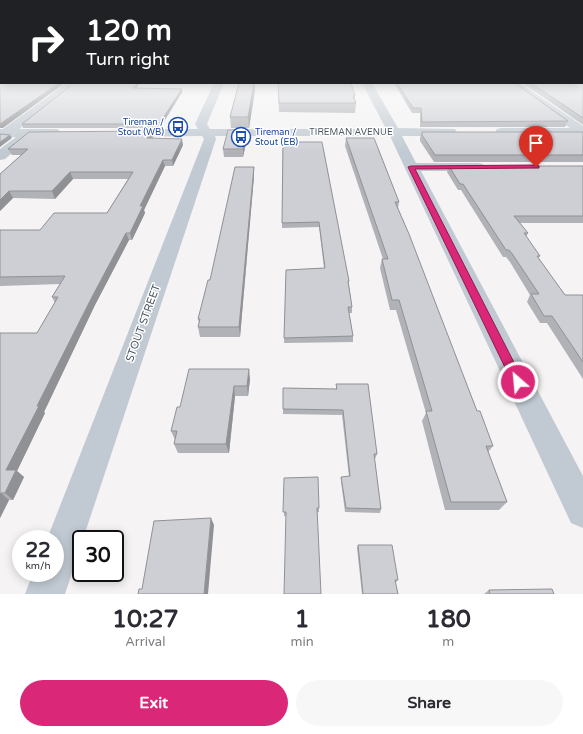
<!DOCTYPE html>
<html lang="en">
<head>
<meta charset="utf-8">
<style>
	body { margin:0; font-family:"Varela Round",sans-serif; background:#f7f7f7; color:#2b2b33; height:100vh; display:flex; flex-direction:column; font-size:15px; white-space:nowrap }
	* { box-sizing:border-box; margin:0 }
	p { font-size:13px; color:#7c7c81 }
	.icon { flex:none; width:22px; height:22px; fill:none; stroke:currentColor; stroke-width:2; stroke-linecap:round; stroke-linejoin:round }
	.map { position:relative; height:594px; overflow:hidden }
	.drawer { display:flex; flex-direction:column; background:#fff; flex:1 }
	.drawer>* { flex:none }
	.top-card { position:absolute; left:0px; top:0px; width:583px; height:84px; box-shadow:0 2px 10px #0003; background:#202124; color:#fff; overflow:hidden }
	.speed { position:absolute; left:12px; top:530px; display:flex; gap:8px; font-size:20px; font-weight:700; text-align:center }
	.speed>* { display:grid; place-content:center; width:52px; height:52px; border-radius:50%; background:#fff; box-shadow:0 2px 10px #0003; line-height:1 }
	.speed small { font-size:10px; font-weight:400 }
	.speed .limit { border:2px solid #111; border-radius:6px; background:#fff; color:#111 }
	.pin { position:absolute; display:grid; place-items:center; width:34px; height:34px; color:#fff; margin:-41px -17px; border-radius:50% 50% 50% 0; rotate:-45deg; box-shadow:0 0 4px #0007 }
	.pin .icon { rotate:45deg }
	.me { position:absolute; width:44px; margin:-22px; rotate:333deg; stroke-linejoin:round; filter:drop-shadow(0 0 3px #0008) }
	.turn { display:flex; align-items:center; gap:14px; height:84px; padding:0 20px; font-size:18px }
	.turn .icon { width:52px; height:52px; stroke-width:2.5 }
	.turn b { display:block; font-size:28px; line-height:34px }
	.eta { display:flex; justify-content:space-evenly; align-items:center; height:68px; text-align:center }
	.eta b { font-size:24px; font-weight:700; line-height:28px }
	.cta { display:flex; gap:8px; margin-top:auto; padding:8px 20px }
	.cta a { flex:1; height:46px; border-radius:24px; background:#db2777; color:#fff; font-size:16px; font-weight:700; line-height:46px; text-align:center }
	.cta a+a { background:#f7f7f7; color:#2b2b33 }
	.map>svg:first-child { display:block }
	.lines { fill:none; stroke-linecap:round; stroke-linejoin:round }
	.minor { fill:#c1cad2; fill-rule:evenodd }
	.wall { fill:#b0b2b7 }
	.shaded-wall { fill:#909195 }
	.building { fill:#cdcfd5; stroke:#909195 }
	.route { fill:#db2777; stroke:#8e194d }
	.labels { text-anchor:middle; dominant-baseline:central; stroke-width:3; stroke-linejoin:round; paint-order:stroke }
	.far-transit-label { font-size:9px; fill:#164399; stroke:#fff; text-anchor:end }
	.far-street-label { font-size:9px; fill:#4a5661; stroke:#fff }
	.street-label { font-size:11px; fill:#4a5661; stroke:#fff }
</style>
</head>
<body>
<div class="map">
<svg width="583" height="594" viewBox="0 0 583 594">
	<rect width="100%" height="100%" fill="#f5f3f3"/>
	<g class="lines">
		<g class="minor">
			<polygon points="67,83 78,83 19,129 57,129 63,133 61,136 31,137 5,159 0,160 0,149 16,137 0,137 0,129 3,129"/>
			<polygon points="214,83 224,83 207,124 210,129 386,129 362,83 372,83 398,128 455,129 457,132 455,135 451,136 402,136 416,163 478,163 483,164 485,167 483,170 478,171 421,171 583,476 583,528 571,523 390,136 215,136 216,139 83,539 81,539 81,545 65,594 25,594 33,573 55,573 55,539 47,539 204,139 202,136 123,137 117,133 123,129 198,129 195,124"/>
			<polygon points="509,83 520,83 583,126 583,136 497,135 495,132 497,129 501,128 570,128"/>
		</g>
	</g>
	<g class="wall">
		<polygon points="583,70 583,125 523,83 582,83"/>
		<polygon points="140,83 136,88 182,89 182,92 160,128 23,128 22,124"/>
		<polygon points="239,83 255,83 255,90 249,128 231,128 230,117"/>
		<polygon points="278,83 355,96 355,100 356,103 355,113 279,112"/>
		<polygon points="394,83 515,83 568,121 565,127 420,127 420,113 412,113"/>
		<polygon points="246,130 247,138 243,157 224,157 223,149"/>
		<polygon points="152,131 153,138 153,139 183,145 173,166 165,166 144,210 145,213 132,240 129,240 95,305 44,412 45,413 17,471 24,477 13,500 9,500 0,518 0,333 37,333 55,303 52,297 60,284 0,286 0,230 40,230 107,213 128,179 73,179 55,199 13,198 0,211 0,174 21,155 12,155 8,149"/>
		<polygon points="422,132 583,132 583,162 434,162 420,141 420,138"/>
		<polygon points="346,138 399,202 398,208 477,411 493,446 488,452 507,502 499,510 445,510 422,421 426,413 396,310 390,310 380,268 382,259 383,259 345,146"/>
		<polygon points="283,142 349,281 349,286 352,307 352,313 349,313 353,336 353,342 284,343 286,270 324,268 319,227 282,228"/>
		<polygon points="449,166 583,166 583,223 520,223 528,233 526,237 540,256 538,258 565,295 583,295 583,379 547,323 540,323 527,302 530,295 510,262 506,257 503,257 461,190 458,190 447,172"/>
		<polygon points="254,167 254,176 240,337 200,337 198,327 199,323 198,319 210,280"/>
		<polygon points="250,379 248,396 235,396 229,453 178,453 174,444 175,440 171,431 180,407"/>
		<polygon points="336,384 377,454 375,459 374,459 381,509 380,513 345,512 341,481 341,477 349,477 342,415 283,414 283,388 336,389"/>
		<polygon points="284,478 319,508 319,512 284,516"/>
		<polygon points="358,545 398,580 395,583 398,594 362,594 357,548"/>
		<polygon points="489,590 554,594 484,594"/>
	</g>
	<g class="shaded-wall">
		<polygon points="59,83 65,83 3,128 0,128 0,124"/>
		<polygon points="137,83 140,83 134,91 133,88"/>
		<polygon points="254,83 255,83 255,90 249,128 248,117"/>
		<polygon points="182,89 182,92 160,128 159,124"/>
		<polygon points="246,130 247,138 243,157 243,149"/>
		<polygon points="152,131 153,138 149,145 147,138"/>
		<polygon points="10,135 12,138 0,147 0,142"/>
		<polygon points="182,139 183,145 173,166 172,160"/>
		<polygon points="163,160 165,166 144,210 145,213 132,240 130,233 140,206"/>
		<polygon points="254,167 254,176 240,337 239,327"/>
		<polygon points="70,172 73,179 55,199 52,191"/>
		<polygon points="9,191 13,198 0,211 0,200"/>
		<polygon points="126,233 129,240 95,305 44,412 45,413 17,471 24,477 13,500 5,493 6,470 37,406 92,297"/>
		<polygon points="249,369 250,379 248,396 247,386"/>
		<polygon points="234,386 235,396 229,453 226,444"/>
		<polygon points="1,493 9,500 0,518 0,494"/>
		<polygon points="211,518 214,525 208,594 204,594"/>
	</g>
	<g class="building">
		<polygon points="0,70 1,70 1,83 59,83 0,124"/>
		<polygon points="582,70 583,70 583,118 531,83 582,83"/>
		<polygon points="74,83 137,83 133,88 182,89 159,124 22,124"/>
		<polygon points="239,83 254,83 248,117 230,117"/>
		<polygon points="278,83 351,83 355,96 353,96 356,103 279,103"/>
		<polygon points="397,83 515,83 568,121 422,122 421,108 413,108"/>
		<polygon points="228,130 246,130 243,149 223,149"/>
		<polygon points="152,131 147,138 182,139 172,160 163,160 140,206 143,206 130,233 126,233 92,297 37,406 39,406 6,470 16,470 5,493 1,493 0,494 0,333 37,333 58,297 52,297 65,276 0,277 0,230 40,230 54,213 107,213 133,172 70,172 52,191 9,191 0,200 0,174 28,149 8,149 29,132"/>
		<polygon points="422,132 583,132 583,155 435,155 422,135"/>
		<polygon points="0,134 10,135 0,142"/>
		<polygon points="346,138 374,138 399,202 395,202 409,234 477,411 480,411 493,446 486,446 507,502 451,502 426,411 432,411 399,300 392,300 382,259 388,259"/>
		<polygon points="283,142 322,142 349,281 348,281 352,307 348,307 353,336 284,338 286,270 325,268 319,222 282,223"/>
		<polygon points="449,166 583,166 583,216 514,216 528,233 524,233 540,256 537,256 565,295 583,295 583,362 552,316 544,316 531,294 539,294 513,255 509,250 506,250 463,184 460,184"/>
		<polygon points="235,167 254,167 239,327 198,327 200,319 198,319 208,280 210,280"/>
		<polygon points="189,369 249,369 247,386 234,386 226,444 174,444 177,431 171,431 177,407 180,407"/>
		<polygon points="336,384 368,384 377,454 374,454 381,509 346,508 341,477 350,476 343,410 283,409 283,388 337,389"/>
		<polygon points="318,477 319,508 317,508 321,594 284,594 286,512 283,512 284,478"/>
		<polygon points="211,518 204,594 138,594 139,589 142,589 154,521"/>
		<polygon points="358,545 392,545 398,580 395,580 398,594 363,594"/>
		<polygon points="552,589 554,594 490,594 489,590"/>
	</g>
	<linearGradient id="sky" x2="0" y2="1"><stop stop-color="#85c3ea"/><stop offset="0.46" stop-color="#fafafa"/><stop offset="1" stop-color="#fafafa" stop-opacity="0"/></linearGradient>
	<rect width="583" height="153" fill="url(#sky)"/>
	<polygon class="route" points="536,165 539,166 539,168 415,169 524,382 522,386 514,386 408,167 411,166"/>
	<defs>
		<symbol id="bus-ring" viewBox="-11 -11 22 22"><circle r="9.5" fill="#fff" stroke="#1a4fb4" stroke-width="1.5"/><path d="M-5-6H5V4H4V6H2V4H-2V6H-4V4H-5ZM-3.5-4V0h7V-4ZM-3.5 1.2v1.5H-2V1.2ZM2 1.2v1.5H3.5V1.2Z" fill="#1a4fb4"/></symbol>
	</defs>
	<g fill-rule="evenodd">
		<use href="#bus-ring" x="167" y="116" width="22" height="22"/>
		<use href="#bus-ring" x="230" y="126" width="22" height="22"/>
	</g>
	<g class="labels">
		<g class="far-transit-label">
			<text x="164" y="122">Tireman /<tspan x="164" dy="10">Stout (WB)</tspan></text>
			<text x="255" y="132" text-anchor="start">Tireman /<tspan x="255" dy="10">Stout (EB)</tspan></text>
		</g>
		<g class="far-street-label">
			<text x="351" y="132">TIREMAN AVENUE</text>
		</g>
		<g class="street-label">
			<text transform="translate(143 323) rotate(-70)">STOUT STREET</text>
		</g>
	</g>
</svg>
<div class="speed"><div>22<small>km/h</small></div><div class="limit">30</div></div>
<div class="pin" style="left:536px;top:167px;background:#d93025"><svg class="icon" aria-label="arrive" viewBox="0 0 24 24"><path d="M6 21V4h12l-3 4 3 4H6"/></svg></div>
<svg class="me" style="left:518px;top:382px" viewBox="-20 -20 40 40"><circle r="17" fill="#db2777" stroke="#fff" stroke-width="3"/><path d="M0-11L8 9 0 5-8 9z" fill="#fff"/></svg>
<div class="top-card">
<div class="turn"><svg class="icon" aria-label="right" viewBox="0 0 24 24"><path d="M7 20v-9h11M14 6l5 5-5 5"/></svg><div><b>120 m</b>Turn right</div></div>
</div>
</div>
<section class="drawer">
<div class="eta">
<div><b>10:27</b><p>Arrival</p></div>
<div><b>1</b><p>min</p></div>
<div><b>180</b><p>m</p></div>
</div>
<div class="cta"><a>Exit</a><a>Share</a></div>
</section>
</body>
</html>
